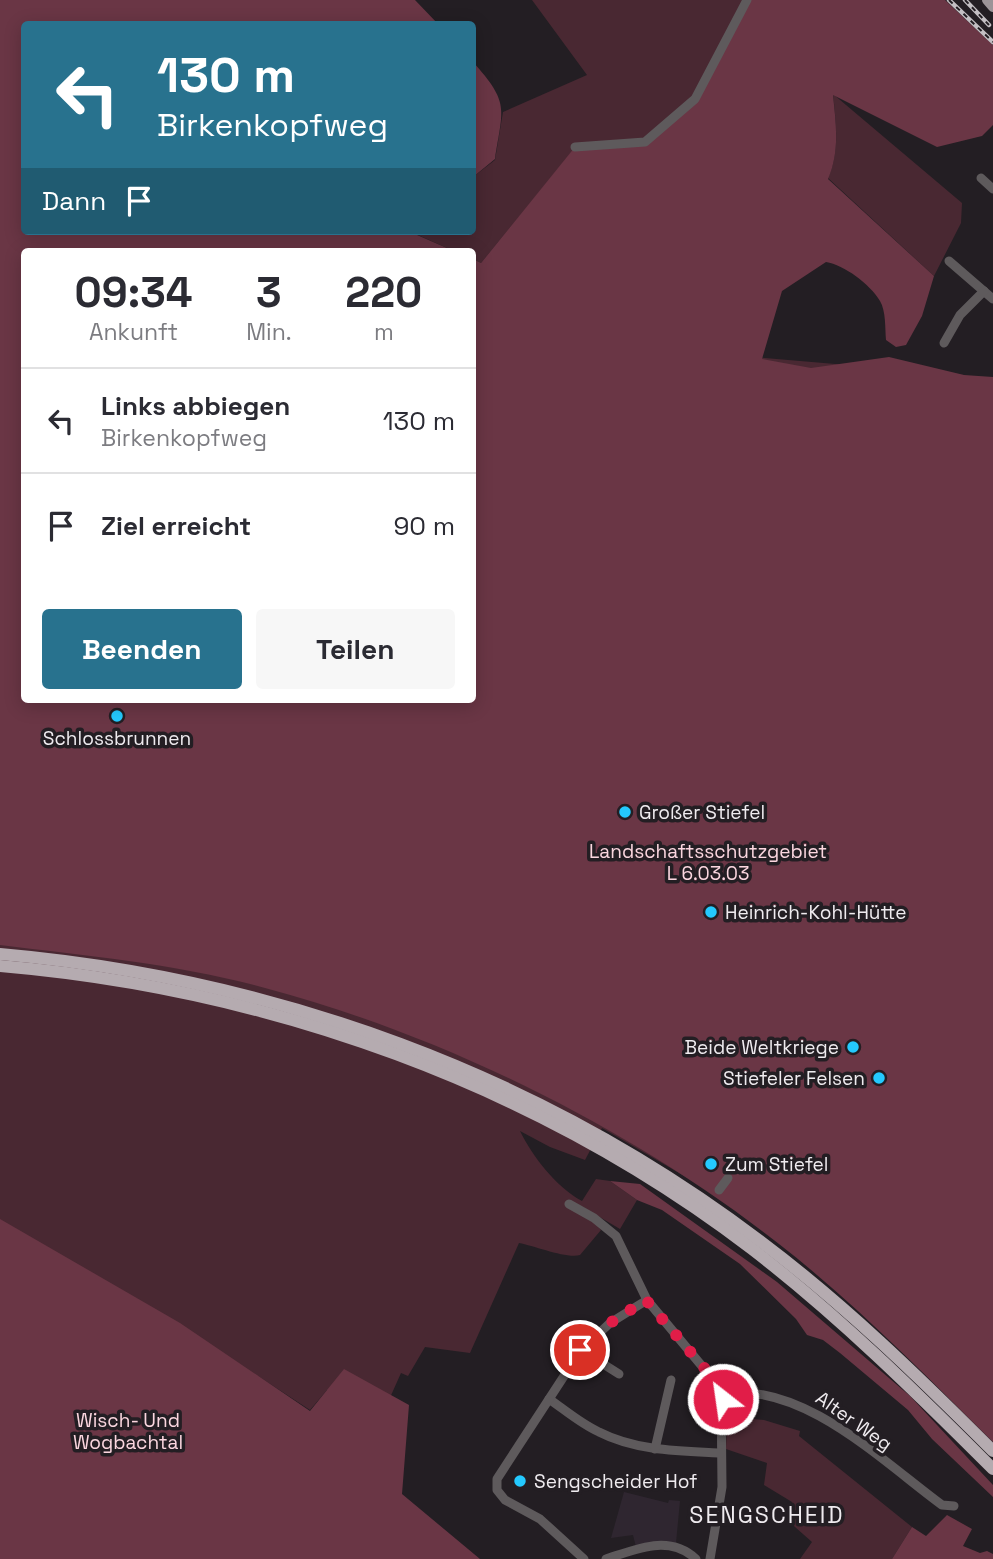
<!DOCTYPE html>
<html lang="de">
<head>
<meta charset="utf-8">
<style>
	body { margin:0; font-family:"Space Grotesk",sans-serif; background:#f7f7f7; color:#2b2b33; height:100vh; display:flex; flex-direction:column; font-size:26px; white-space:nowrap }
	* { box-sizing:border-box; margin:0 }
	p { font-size:23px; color:#7c7c81 }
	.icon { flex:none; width:38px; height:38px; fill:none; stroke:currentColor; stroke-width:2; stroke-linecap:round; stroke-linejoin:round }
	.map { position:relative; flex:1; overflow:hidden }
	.sheet { position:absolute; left:21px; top:248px; width:455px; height:455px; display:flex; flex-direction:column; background:#fff; border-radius:7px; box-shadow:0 4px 18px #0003 }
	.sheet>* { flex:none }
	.hud { position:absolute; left:21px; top:21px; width:455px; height:214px; border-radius:7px; box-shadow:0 4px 18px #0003; background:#28728e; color:#fff; overflow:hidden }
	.pin { position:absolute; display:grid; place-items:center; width:60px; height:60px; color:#fff; margin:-30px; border:4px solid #fff; border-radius:50%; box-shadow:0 2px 7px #0007 }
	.me { position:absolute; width:77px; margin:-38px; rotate:330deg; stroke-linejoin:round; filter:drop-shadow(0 0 5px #0008) }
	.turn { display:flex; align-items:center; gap:24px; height:147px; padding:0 21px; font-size:32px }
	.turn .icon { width:91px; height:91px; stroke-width:2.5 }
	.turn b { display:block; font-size:49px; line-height:60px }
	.then { display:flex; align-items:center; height:66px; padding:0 21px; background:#0003; gap:14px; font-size:26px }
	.eta { display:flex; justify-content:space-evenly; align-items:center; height:119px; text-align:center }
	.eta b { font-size:42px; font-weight:700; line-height:49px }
	.action { display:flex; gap:14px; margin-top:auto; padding:14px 21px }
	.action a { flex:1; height:80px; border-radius:7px; background:#28728e; color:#fff; font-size:28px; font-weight:700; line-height:80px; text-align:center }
	.action a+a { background:#f7f7f7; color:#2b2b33 }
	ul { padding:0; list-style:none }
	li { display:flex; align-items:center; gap:21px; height:105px; padding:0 21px; border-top:2px solid #e1e1e2 }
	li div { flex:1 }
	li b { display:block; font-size:26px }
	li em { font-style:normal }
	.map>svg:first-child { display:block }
	.built { fill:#2f2630 }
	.green { fill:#492832 }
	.forest { fill:#6a3645 }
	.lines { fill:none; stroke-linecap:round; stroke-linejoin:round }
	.minor { stroke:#5e5a5c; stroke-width:9 }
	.major { stroke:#9c9498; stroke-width:10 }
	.highway { stroke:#b5abb0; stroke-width:12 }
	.rail-casing { stroke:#c3bfc3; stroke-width:4.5 }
	.rail { stroke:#231e23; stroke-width:2; stroke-dasharray:5; stroke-linecap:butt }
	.route { stroke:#e11d48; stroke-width:12; stroke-dasharray:0 21.6 }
	.poi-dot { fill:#24c9fe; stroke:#231e23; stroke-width:2.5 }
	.labels { text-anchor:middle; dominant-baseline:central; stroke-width:7; stroke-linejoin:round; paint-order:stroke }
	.poi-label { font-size:19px; fill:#efebef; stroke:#231e23; text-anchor:start }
	.park-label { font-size:19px; fill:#fbd6df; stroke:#231e23 }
	.street-label { font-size:19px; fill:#efebef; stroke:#231e23 }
	.quarter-label { font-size:23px; letter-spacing:2px; fill:#efebef; stroke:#231e23 }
</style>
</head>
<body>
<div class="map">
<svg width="993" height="1559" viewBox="0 0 993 1559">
	<rect width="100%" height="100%" fill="#231e23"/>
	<polygon class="built" points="624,1492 668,1503 669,1500 680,1501 676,1543 636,1547 633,1535 611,1538"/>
	<g class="green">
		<polygon points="532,0 748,0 695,99 645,142 575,148 481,263 473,259 472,252 456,252 409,231 472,231 473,177 495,160 503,112 587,75"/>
		<path d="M833,94L962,203L961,223L934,276L828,178C840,152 836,123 833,94Z"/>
		<path d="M0,205L24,231V700H472L602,344L964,375L808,1263L722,1198L602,1128L585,1160L550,1147L520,1131C533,1157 556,1187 582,1201L596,1179L610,1181L637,1200L620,1229L581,1206L601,1230L580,1255C567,1259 535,1246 519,1243L470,1353L425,1347L408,1376L401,1373L380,1420L327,1390L310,1410L258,1376L0,1559Z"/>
		<polygon points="731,1417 764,1420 800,1431 799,1436 912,1527 892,1559 800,1559 812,1542 786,1519 792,1502 764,1485 767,1463 726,1449 727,1423 731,1423"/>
	</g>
	<g class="forest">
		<path d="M0,0H415L438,24H24V231H408L456,252H24V700H472L473,259L481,263L575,147L645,142L695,99L748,0H945L993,45V125L982,136L937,147L833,95C836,124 840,152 828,179L934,276L922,316L906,345L896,347L886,340C885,328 886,311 880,301C870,284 844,265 826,262L782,291L762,359L811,368L889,357L964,375L993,377V1442C924,1374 856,1304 779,1244C632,1129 446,1036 265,988C178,964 89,956 0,945Z"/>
		<path d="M473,62C510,103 503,108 495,159L473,177Z"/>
		<polygon points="610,1181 640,1184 777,1282 910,1396 993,1485 993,1497 932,1439 908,1410 840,1353 823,1340 807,1335 796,1319 740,1264 662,1210 637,1200"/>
		<polygon points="0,1219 180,1323 310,1411 344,1369 409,1405 402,1494 480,1559 0,1559"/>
		<polygon points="947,1515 972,1529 963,1546 980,1553 987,1551 993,1554 993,1559 892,1559 912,1527 926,1536"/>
	</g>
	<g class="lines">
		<g class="minor">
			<polyline points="575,147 645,142 695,99 747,0"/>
			<polyline points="981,178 993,189"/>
			<polyline points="949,261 993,299"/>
			<polyline points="944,343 960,315 984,291"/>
			<polyline points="719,1190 728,1178"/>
			<polyline points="569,1204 594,1218 616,1236 647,1300 721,1389 722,1487 710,1559"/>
			<polyline points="581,1350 619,1374"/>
			<path d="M723,1394C802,1381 882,1461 942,1505L954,1506"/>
			<path d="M549,1399C565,1410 581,1424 599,1432C636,1451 680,1451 721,1453"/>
			<polyline points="655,1449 671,1380"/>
			<polyline points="584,1559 540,1519 505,1500 497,1490 497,1479 581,1350 610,1323 647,1300"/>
			<path d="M606,1559C637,1549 669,1534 696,1559"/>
		</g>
		<polyline class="major" points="987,0 993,7"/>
		<g class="highway">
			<path d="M0,954C274,978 540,1074 760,1241C844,1304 919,1377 993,1451"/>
			<path d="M0,966C270,989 536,1084 752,1249C839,1316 916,1392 993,1469"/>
		</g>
		<defs>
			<g id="rail">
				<polyline points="949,0 993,42"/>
				<polyline points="965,0 989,25"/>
			</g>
		</defs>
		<use href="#rail" class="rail-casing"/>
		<use href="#rail" class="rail"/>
	</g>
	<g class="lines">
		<polyline class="route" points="580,1350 610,1323 646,1300 718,1384 723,1399"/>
	</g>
	<g class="poi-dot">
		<circle cx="117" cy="716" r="7"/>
		<circle cx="625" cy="812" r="7"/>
		<circle cx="711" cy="912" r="7"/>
		<circle cx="853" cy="1047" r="7"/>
		<circle cx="879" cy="1078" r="7"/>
		<circle cx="711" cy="1164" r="7"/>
		<circle cx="520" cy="1481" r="7"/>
	</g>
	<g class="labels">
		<g class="poi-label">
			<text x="117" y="738" text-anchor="middle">Schlossbrunnen</text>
			<text x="639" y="812">Großer Stiefel</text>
			<text x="725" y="912">Heinrich-Kohl-Hütte</text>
			<text x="839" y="1047" text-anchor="end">Beide Weltkriege</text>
			<text x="865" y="1078" text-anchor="end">Stiefeler Felsen</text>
			<text x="725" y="1164">Zum Stiefel</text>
			<text x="534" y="1481">Sengscheider Hof</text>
		</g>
		<g class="park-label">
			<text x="708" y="851">Landschaftsschutzgebiet<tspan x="708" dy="22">L 6.03.03</tspan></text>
			<text x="128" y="1420">Wisch- Und<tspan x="128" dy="22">Wogbachtal</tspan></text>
		</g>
		<g class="street-label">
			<text transform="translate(854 1421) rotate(35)">Alter Weg</text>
		</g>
		<g class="quarter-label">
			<text x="767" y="1515">SENGSCHEID</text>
		</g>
	</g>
</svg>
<div class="pin" style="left:580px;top:1350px;background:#d93025"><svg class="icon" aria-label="arrive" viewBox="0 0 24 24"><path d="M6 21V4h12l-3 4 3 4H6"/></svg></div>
<svg class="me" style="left:723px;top:1399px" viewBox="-20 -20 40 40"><circle r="17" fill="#e11d48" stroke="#fff" stroke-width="3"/><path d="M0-11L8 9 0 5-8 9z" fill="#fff"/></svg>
<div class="hud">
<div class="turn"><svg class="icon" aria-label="left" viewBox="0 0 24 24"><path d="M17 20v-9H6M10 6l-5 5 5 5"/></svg><div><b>130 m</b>Birkenkopfweg</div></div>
<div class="then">Dann<svg class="icon" aria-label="arrive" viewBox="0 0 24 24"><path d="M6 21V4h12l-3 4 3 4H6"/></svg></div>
</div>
<section class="sheet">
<div class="eta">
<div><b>09:34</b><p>Ankunft</p></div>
<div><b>3</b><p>Min.</p></div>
<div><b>220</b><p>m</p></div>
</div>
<ul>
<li><svg class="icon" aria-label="left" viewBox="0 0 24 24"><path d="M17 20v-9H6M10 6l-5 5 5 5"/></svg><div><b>Links abbiegen</b><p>Birkenkopfweg</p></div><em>130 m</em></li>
<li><svg class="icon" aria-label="arrive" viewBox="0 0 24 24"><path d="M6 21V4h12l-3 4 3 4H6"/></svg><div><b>Ziel erreicht</b></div><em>90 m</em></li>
</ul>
<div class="action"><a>Beenden</a><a>Teilen</a></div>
</section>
</div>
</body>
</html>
